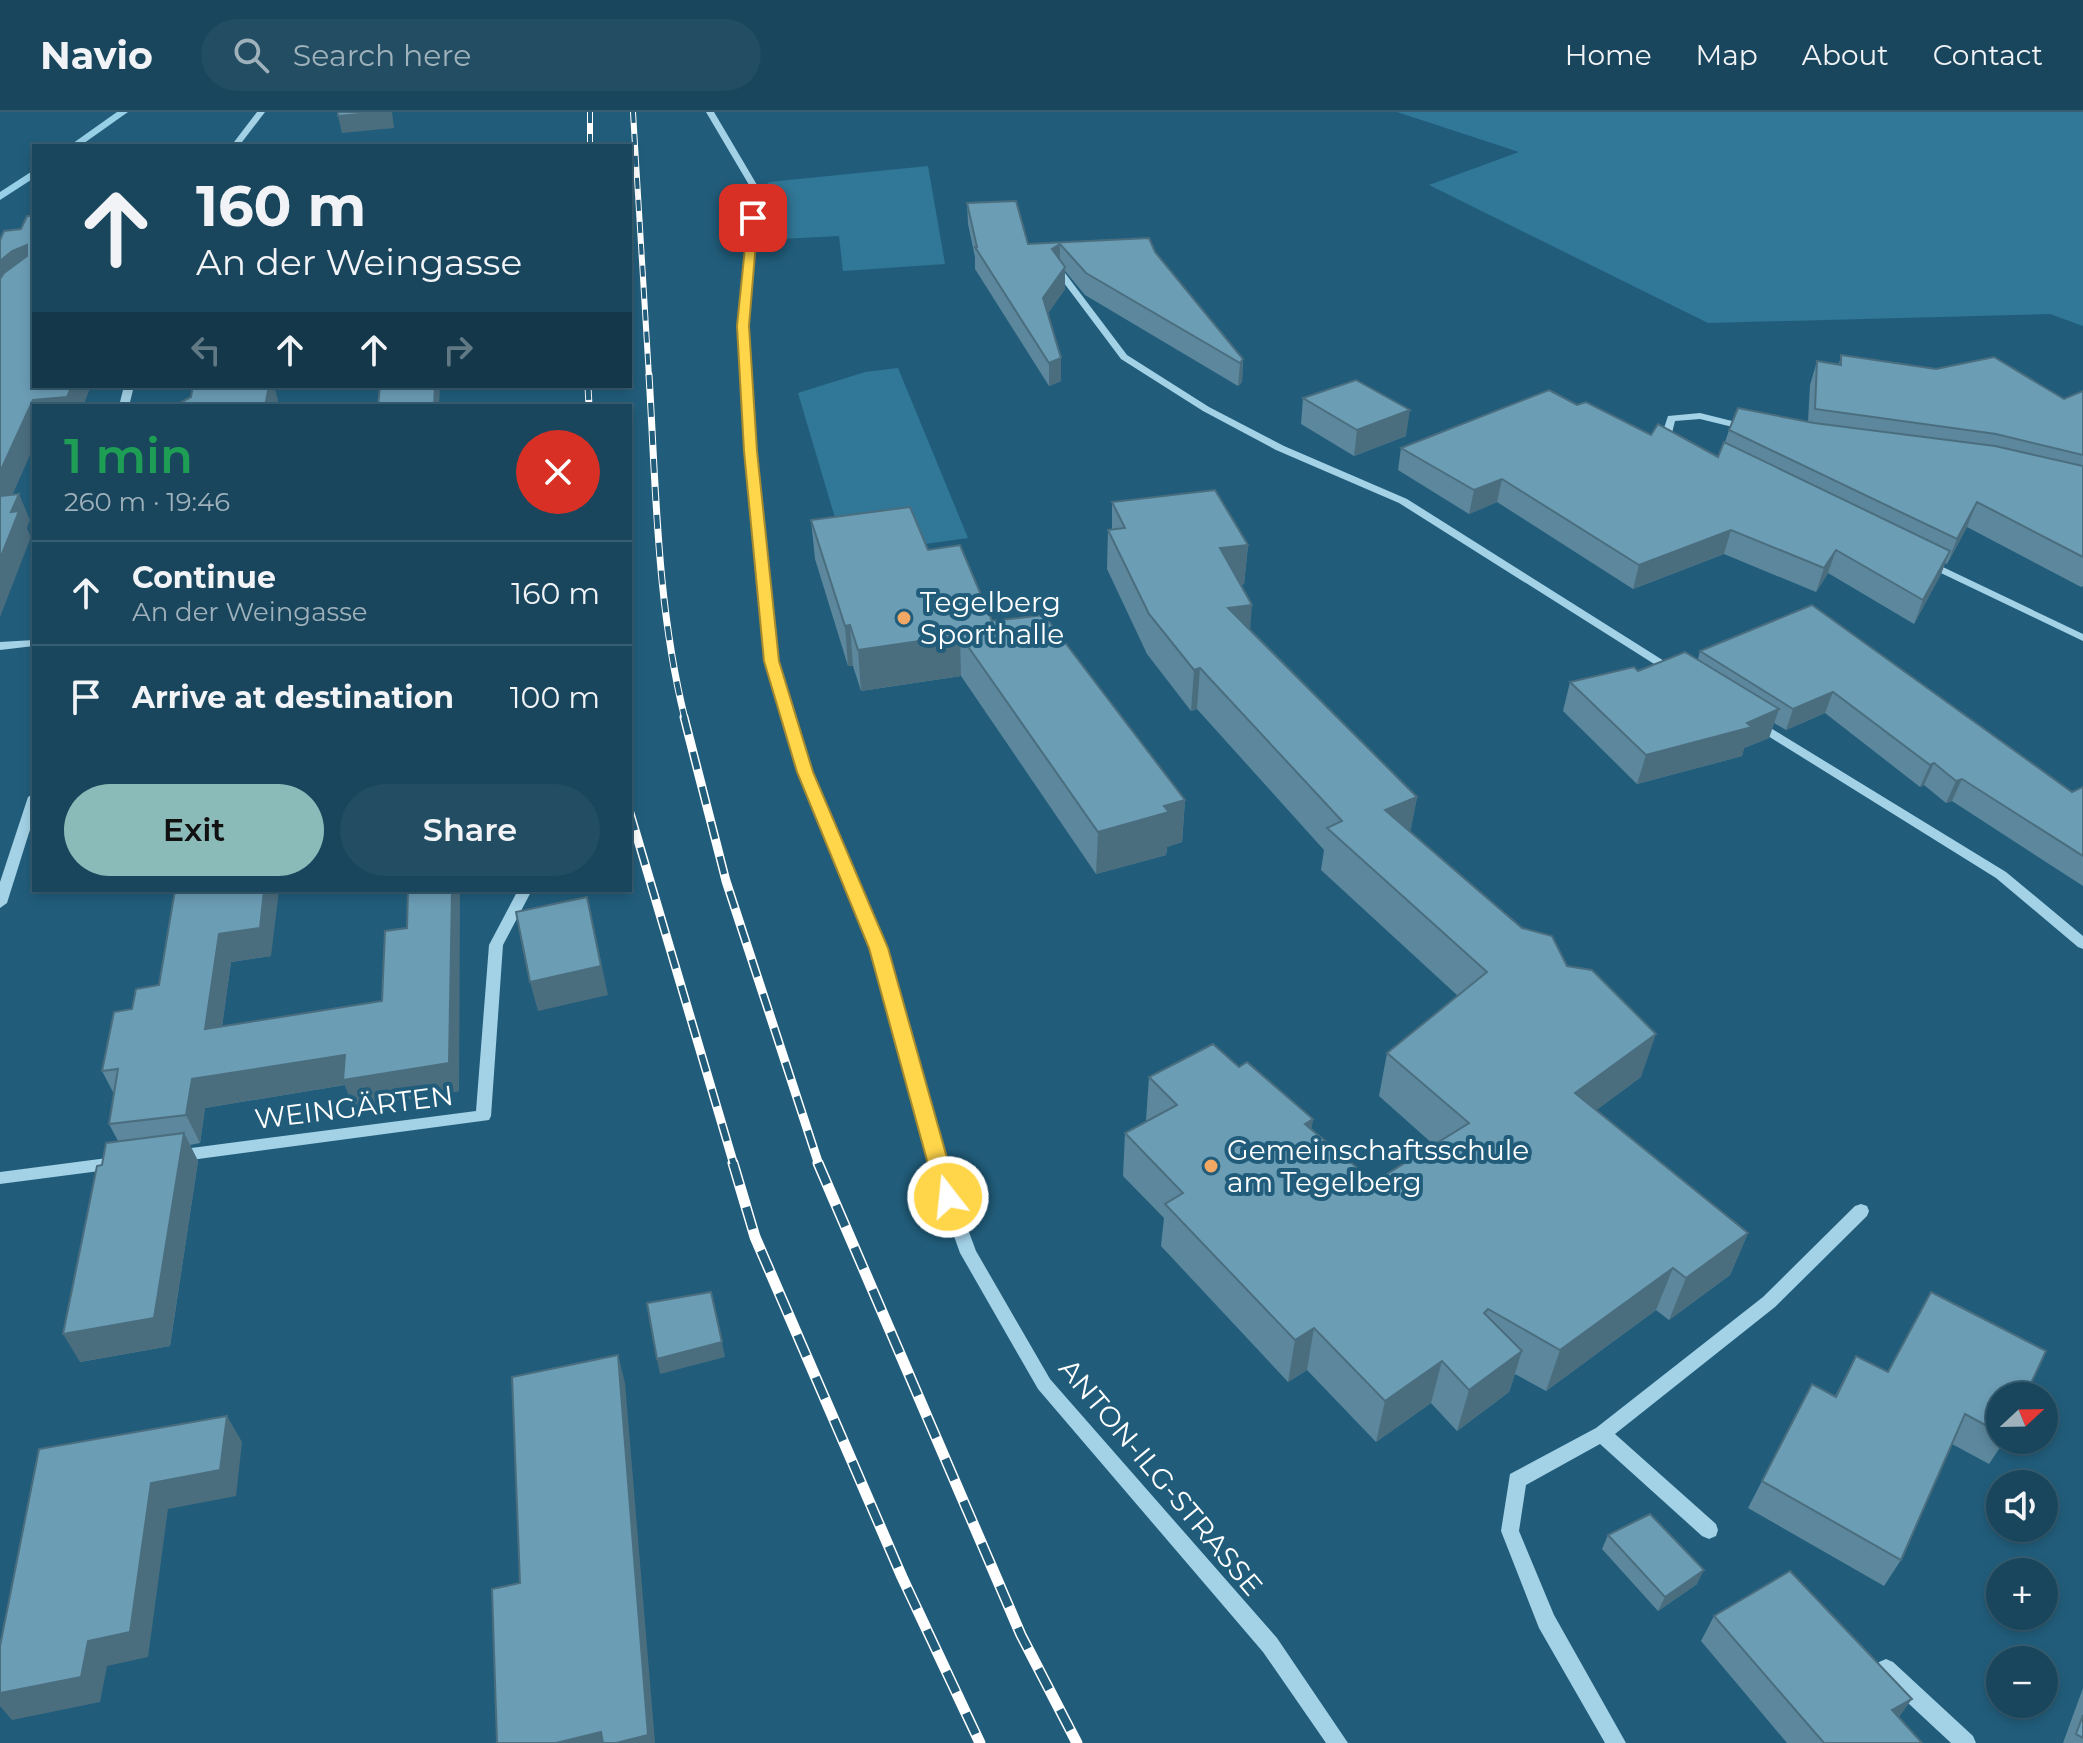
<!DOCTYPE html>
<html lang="en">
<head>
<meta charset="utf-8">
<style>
	body { margin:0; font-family:Montserrat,sans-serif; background:#224d62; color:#f1f3f6; height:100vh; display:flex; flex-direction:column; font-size:30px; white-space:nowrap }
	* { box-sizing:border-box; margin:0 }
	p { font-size:26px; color:#9fb1bb }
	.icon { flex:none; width:44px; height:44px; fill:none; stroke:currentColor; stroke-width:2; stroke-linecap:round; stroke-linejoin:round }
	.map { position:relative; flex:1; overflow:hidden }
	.drawer { position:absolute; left:32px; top:292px; width:600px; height:488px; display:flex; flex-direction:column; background:#19465c; border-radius:0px; box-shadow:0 4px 12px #0003,0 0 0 2px #375e72 }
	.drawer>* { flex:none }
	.hud { position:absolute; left:32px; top:32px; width:600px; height:244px; border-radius:0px; box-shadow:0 4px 12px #0003,0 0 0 2px #375e72; background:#19465c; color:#f1f3f6; overflow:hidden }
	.needle { width:52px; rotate:68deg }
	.controls { position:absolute; left:1986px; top:1270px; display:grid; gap:16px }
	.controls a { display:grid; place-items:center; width:72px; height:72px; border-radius:50%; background:#19465c; box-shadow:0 4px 12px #0003,0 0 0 2px #375e72; font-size:40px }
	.pin { position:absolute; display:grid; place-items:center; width:68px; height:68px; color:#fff; margin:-34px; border-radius:16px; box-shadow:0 4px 12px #0006 }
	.me { position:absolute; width:88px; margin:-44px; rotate:344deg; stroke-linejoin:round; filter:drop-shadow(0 0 6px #0008) }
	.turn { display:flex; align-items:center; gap:28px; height:168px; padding:0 32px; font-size:36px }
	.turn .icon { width:104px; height:104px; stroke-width:2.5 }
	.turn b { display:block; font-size:56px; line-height:68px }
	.lanes { display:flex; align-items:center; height:76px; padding:0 32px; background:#0003; justify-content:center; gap:40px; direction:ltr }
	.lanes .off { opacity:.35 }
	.round { display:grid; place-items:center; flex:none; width:84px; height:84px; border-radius:42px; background:#224d62 }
	.overview { display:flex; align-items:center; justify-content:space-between; height:136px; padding:0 32px }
	h1 { font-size:48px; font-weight:600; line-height:60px; color:#1e9e55 }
	.action { display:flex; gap:16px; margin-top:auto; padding:16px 32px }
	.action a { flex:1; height:92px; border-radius:48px; background:#8bbbb9; color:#111; font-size:32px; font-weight:600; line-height:92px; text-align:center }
	.action a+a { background:#224d62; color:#f1f3f6 }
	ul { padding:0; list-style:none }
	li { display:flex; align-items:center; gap:24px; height:104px; padding:0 32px; border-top:2px solid #375e72 }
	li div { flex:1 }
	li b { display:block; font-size:30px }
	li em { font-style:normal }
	header { display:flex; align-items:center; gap:48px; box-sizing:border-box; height:112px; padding:0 40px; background:#19465c; border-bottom:2px solid #375e72 }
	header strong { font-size:38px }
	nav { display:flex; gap:44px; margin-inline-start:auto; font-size:28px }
	.search { width:560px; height:72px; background:#224d62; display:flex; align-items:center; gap:20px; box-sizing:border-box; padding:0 28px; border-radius:44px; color:#9fb1bb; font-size:30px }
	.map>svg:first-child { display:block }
	.green { fill:#317797 }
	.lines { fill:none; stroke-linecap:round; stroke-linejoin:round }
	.stream { fill:#97cfe7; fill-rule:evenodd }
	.minor { fill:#a3d1e6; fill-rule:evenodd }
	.rail-far3-casing { stroke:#fff; stroke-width:6 }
	.rail-far2-casing { stroke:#fff; stroke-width:7 }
	.rail-far1-casing { stroke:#fff; stroke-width:9 }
	.rail-casing { stroke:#fff; stroke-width:11 }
	.rail-far3 { stroke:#215d7b; stroke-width:4; stroke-dasharray:11; stroke-linecap:butt }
	.rail-far2 { stroke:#215d7b; stroke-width:5; stroke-dasharray:14; stroke-linecap:butt }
	.rail-far1 { stroke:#215d7b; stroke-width:6; stroke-dasharray:18; stroke-linecap:butt }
	.rail { stroke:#215d7b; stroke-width:8; stroke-dasharray:23; stroke-linecap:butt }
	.wall { fill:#5c879c }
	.shaded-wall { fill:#4b6e7f }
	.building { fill:#6b9db5; stroke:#4b6e7f; stroke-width:2 }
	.route { fill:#ffd54a; stroke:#a68a30; stroke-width:2 }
	.poi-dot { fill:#f2a865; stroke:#215d7b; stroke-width:3 }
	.labels { text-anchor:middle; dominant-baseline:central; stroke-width:8; stroke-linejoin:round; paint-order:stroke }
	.poi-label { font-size:28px; fill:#fff; stroke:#215d7b; text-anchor:start }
	.street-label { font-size:28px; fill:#fff; stroke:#215d7b }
</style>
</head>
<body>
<header>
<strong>Navio</strong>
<div class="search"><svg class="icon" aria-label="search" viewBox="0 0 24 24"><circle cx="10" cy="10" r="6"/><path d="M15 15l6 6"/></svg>Search here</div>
<nav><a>Home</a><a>Map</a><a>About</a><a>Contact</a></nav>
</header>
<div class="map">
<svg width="2083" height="1631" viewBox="0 0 2083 1631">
	<rect width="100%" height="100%" fill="#215d7b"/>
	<g class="green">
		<polygon points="1397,0 2083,0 2083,214 2050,202 1708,211 1429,73 1519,40"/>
		<polygon points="928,54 945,152 843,159 839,124 762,128 764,75 769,70"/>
		<polygon points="898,256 968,426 846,443 798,281 865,260"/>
	</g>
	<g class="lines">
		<g class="stream">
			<polygon points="117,0 128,0 80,34 69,34"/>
			<polygon points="34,58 34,66 0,88 0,80"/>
		</g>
		<g class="minor">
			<polygon points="257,0 265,0 239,34 231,34"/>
			<polygon points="706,0 714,0 760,78 748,214 756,339 778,549 811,660 885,836 956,1085 976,1139 1050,1267 1277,1526 1348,1631 1326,1631 1263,1540 1038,1277 960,1141 940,1085 871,836 799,660 766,549 746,339 738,214 752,78"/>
			<polygon points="1059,156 1062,157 1127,243 1209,295 1284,334 1407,387 1680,559 1674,563 1670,562 1399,391 1276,338 1203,299 1121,247 1055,159"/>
			<polygon points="124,274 134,274 129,294 119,294"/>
			<polygon points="1700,301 1752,314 1754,316 1749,319 1700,307 1675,309 1672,321 1682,325 1682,329 1674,329 1662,322 1668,304"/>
			<polygon points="1926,447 2083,522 2083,529 1922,452 1921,450"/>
			<polygon points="34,528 34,534 0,538 0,530"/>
			<polygon points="1756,607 2006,760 2083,824 2083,837 2078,835 1996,766 1752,614 1750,611"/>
			<polygon points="34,681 34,705 7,791 0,796 0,770 28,685"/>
			<polygon points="518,778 532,778 503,833 491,1004 489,1008 176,1050 170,1048 168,1044 170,1040 176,1038 476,999 489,833"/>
			<polygon points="115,1045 121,1047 123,1051 121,1055 115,1057 0,1072 0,1060"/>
			<polygon points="1861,1092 1867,1094 1869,1099 1867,1104 1775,1195 1615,1322 1716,1412 1718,1418 1716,1424 1709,1427 1702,1424 1600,1332 1526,1373 1519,1419 1554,1503 1626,1631 1605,1631 1539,1516 1501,1419 1510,1362 1596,1316 1763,1185 1855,1094"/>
			<polygon points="1886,1547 1893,1550 1973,1624 1976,1631 1951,1631 1879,1564 1876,1557 1879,1550"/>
		</g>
		<defs>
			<g id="rail-far3">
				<polyline points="590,0 590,34"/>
				<polyline points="633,0 649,265"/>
			</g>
			<g id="rail-far2">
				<path d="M649,263C656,378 657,495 685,607"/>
				<polyline points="588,274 589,294"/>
			</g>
			<g id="rail-far1">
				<polyline points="684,605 726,769 819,1053"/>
				<polyline points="630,701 734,1053"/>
			</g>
			<g id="rail">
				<polyline points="733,1051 755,1125 902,1465 980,1631"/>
				<polyline points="818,1051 1021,1523 1077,1631"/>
			</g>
		</defs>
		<use href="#rail-far3" class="rail-far3-casing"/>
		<use href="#rail-far2" class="rail-far2-casing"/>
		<use href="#rail-far1" class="rail-far1-casing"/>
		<use href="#rail" class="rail-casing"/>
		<use href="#rail-far3" class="rail-far3"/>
		<use href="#rail-far2" class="rail-far2"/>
		<use href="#rail-far1" class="rail-far1"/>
		<use href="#rail" class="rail"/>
	</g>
	<g class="wall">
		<polygon points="967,91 1028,132 1149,126 1155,140 1243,247 1242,270 1238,274 1085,183 1065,159 1065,177 1048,201 1061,269 1049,274 975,157 975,145 968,112"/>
		<polygon points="1841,243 2064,287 2083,279 2083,474 2081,475 1967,415 1947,452 1945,451 1941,462 1914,512 1828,461 1816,480 1724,442 1633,477 1497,390 1469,402 1398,358 1401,336 1577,293 1651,323 1718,345 1725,330 1729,318 1808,310 1810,273 1817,249 1839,252"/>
		<polygon points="1303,286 1406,324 1354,344 1301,312"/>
		<polygon points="1112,390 1248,433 1244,472 1241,473 1250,517 1417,685 1410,720 1567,854 1641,965 1596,998 1748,1121 1730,1163 1669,1208 1656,1198 1546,1279 1515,1262 1509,1280 1457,1319 1431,1291 1376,1330 1307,1258 1288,1270 1161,1134 1164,1106 1123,1064 1125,1021 1147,1009 1146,1008 1149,965 1239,955 1313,1007 1311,1017 1374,1070 1434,1033 1379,984 1387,941 1458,884 1321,758 1324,738 1197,597 1191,599 1147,542 1107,457 1108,418 1112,417"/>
		<polygon points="811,408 928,438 992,509 1185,688 1182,730 1167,735 1166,743 1096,762 961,564 861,579 853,554 848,554 815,447"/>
		<polygon points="1812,493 2072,680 2083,675 2083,774 1952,689 1946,691 1924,673 1920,675 1825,601 1786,618 1774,611 1769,626 1744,636 1742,644 1637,672 1563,599 1570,570 1638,559 1698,547 1700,539"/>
		<polygon points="175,778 271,844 231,850 222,914 459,979 354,996 345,973 205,996 200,1031 190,1033 198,1049 170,1234 80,1250 102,1053 118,1029 109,1012 114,982 102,959 132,897 159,873"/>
		<polygon points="1856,1244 1887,1260 2000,1284 2000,1328 2005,1328 1989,1352 1952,1332 1901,1448 1884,1474 1748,1396 1812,1272 1835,1284"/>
		<polygon points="1608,1423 1697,1472 1658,1499 1602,1437"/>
		<polygon points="1714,1504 1899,1605 1922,1631 1787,1631 1701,1529"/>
		<polygon points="2083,1576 2083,1631 2063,1631"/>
	</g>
	<g class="shaded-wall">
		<polygon points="380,0 392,0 394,16 342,21 338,4"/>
		<polygon points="1060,132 1060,153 1052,137"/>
		<polygon points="27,133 34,150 0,185 0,149 12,139"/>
		<polygon points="1065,155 1065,177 1043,208 1043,186"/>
		<polygon points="1061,246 1061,269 1049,274 1049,251"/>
		<polygon points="1243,247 1242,270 1238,274 1240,251"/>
		<polygon points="72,274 91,274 83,294 34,294 34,334 0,411 0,360 33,288"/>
		<polygon points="269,274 274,274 278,288 277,294 265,294"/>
		<polygon points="435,274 440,274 439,294 434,294"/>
		<polygon points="1410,298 1406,324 1354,344 1357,318"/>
		<polygon points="1502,367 1497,390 1469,402 1474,378"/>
		<polygon points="19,382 30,408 27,416 31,425 0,505 0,447 11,400"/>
		<polygon points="1977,390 1967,415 1947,452 1957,427"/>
		<polygon points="1731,418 1724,442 1633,477 1639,453"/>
		<polygon points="1248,433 1244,472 1217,476 1220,436"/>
		<polygon points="1836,438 1828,461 1816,480 1824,456"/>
		<polygon points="1950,439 1941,462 1914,512 1923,488"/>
		<polygon points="1252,493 1249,533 1228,496"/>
		<polygon points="850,513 853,554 848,554 845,514"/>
		<polygon points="960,523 961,564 861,579 858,538"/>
		<polygon points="1200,556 1197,597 1191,599 1194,558"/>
		<polygon points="1833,580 1825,601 1786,618 1793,597"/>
		<polygon points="1779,597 1769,626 1744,636 1742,644 1637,672 1646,643 1747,611"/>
		<polygon points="1934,651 1924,673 1920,675 1930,653"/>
		<polygon points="1962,667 1952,689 1946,691 1956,669"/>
		<polygon points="1417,685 1409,727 1385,698"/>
		<polygon points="1185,688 1182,730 1167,735 1166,743 1096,762 1098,720 1164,694"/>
		<polygon points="264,778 279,778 271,844 231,850 218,945 205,917 219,822"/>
		<polygon points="452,778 460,778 459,979 354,996 345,973 205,996 200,1031 186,1003 192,967 345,943 354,966"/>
		<polygon points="587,785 608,883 538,899 530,870"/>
		<polygon points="1656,922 1641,965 1562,1024 1575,981"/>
		<polygon points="1313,1007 1306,1049 1305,1012"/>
		<polygon points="184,1021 198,1049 170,1234 80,1250 63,1222"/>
		<polygon points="1748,1121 1730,1163 1669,1208 1686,1166"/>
		<polygon points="1673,1156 1656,1198 1546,1279 1560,1238"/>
		<polygon points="1314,1216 1307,1258 1288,1270 1295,1228"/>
		<polygon points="722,1230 725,1245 660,1262 657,1247"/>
		<polygon points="1522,1239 1509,1280 1457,1319 1469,1278"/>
		<polygon points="618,1243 625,1271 655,1631 616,1631"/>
		<polygon points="1442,1249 1431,1291 1376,1330 1385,1289"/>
		<polygon points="227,1304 242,1330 236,1384 168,1397 148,1545 107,1554 100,1590 12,1608 0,1594 0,1581 88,1529 151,1371"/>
		<polygon points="1704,1458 1697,1472 1658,1499 1665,1485"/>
		<polygon points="1912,1587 1894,1612 1892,1598"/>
		<polygon points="601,1620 606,1631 556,1631"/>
	</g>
	<g class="building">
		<polygon points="338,0 380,0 338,4"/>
		<polygon points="1016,89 1028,132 1149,126 1155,140 1243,247 1240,251 1086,161 1060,132 1052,137 1065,155 1043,186 1061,246 1049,251 975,135 977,135 967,91"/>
		<polygon points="27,104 34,104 34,274 72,274 67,285 33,288 0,360 0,167 4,161 27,144 27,133 12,139 0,149 0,128 4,119 21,117"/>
		<polygon points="1841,243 1936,257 1994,245 2064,287 2083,279 2083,343 1996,322 1815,297 1817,249 1841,253"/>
		<polygon points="1356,268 1410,298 1357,318 1303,286"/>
		<polygon points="193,274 269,274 265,294 178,294 178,292 191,285"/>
		<polygon points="380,274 435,274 434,294 378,294"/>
		<polygon points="1549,278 1577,293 1586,290 1651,323 1658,312 1718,345 1724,330 1950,439 1923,488 1836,438 1824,456 1731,418 1639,453 1502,367 1474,378 1401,336"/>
		<polygon points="1738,296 1814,311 1995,334 2083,354 2083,445 1977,390 1957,427 1729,318"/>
		<polygon points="1215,378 1248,433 1220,436 1252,493 1228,496 1417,685 1385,698 1522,816 1552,824 1567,854 1592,858 1656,922 1575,981 1748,1121 1686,1166 1673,1156 1560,1238 1488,1197 1484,1201 1522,1239 1469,1278 1442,1249 1385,1289 1314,1216 1295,1228 1165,1092 1183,1081 1125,1021 1177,993 1149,965 1213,932 1239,955 1247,950 1313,1007 1305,1012 1374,1070 1469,1011 1387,941 1487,860 1327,716 1342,709 1200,556 1194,558 1149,502 1108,418 1125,416 1112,390"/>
		<polygon points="19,382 11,400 19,399 0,447 0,384"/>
		<polygon points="910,395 928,438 960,433 992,509 1044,503 1185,688 1164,694 1169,700 1098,720 960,523 858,538 850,513 845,514 811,408"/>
		<polygon points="1812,493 2072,680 2083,675 2083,744 1962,667 1956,669 1934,651 1930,653 1833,580 1793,597 1700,539"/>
		<polygon points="1685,540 1779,597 1747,611 1752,615 1646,643 1570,570 1634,555 1638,559"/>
		<polygon points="175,778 264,778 260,816 219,822 205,917 382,889 385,819 407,816 408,778 452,778 449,951 343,968 345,943 192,967 186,1003 109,1012 118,957 102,959 114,900 132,897 136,877 159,873"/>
		<polygon points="587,785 601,854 530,870 516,800"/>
		<polygon points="184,1021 154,1206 63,1222 97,1054 102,1053 106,1031"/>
		<polygon points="711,1180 722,1230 657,1247 647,1191"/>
		<polygon points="1931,1180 2046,1239 2025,1284 2000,1284 2000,1321 1965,1302 1901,1448 1762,1369 1812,1272 1836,1285 1856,1244 1888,1260"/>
		<polygon points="618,1243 648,1623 616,1631 603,1631 601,1620 556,1631 497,1631 492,1477 520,1471 512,1265"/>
		<polygon points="227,1304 220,1358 151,1371 130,1520 88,1529 81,1565 0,1581 0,1534 39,1337"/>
		<polygon points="1650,1402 1704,1458 1665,1485 1608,1423"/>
		<polygon points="1790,1459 1912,1587 1892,1598 1922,1631 1824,1631 1714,1504"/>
		<polygon points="2083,1603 2083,1626 2076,1622"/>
	</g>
	<polygon class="route" points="753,102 758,106 749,214 757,339 779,549 813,660 888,836 958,1085 955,1091 948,1093 940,1091 937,1085 869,836 797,660 764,549 744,339 737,214 748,106"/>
	<g class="poi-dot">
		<circle cx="904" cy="506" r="8"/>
		<circle cx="1211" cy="1054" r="8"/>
	</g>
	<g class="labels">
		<g class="poi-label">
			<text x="920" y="490">Tegelberg<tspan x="920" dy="32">Sporthalle</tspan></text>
			<text x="1227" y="1038">Gemeinschaftsschule<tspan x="1227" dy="32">am Tegelberg</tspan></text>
		</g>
		<g class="street-label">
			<text transform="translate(354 995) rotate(-7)">WEINGÄRTEN</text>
			<text transform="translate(1161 1365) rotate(50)">ANTON-ILG-STRASSE</text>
		</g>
	</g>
</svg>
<div class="controls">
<a><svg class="needle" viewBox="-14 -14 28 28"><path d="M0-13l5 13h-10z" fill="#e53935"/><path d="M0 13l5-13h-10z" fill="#9fb1bb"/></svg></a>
<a><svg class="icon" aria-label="sound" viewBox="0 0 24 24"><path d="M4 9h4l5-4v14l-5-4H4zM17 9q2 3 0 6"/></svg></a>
<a>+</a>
<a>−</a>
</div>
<div class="pin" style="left:753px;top:106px;background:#d93025"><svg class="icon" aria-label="arrive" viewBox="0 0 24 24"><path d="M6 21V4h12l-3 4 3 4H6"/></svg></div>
<svg class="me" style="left:948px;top:1085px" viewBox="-20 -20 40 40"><circle r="17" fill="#ffd54a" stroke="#fff" stroke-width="3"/><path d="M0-11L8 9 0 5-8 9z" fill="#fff"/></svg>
<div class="hud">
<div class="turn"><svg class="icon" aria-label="ahead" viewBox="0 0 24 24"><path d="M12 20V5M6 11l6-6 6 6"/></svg><div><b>160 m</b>An der Weingasse</div></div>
<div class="lanes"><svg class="icon off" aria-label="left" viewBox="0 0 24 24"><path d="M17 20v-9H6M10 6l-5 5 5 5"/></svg><svg class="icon" aria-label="ahead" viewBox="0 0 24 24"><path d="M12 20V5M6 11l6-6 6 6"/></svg><svg class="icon" aria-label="ahead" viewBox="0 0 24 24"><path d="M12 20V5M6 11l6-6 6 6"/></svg><svg class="icon off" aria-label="right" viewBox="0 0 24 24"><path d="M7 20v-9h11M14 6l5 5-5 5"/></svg></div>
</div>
<section class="drawer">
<div class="overview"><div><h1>1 min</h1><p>260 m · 19:46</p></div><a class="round" style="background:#d93025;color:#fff"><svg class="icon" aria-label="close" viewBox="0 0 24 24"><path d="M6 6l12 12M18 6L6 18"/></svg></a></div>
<ul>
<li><svg class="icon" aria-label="ahead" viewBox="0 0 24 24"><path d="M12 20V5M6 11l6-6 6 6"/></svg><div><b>Continue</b><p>An der Weingasse</p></div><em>160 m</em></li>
<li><svg class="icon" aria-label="arrive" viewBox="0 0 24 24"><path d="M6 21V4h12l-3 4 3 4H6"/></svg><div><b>Arrive at destination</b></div><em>100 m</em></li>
</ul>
<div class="action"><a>Exit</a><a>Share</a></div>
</section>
</div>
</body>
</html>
